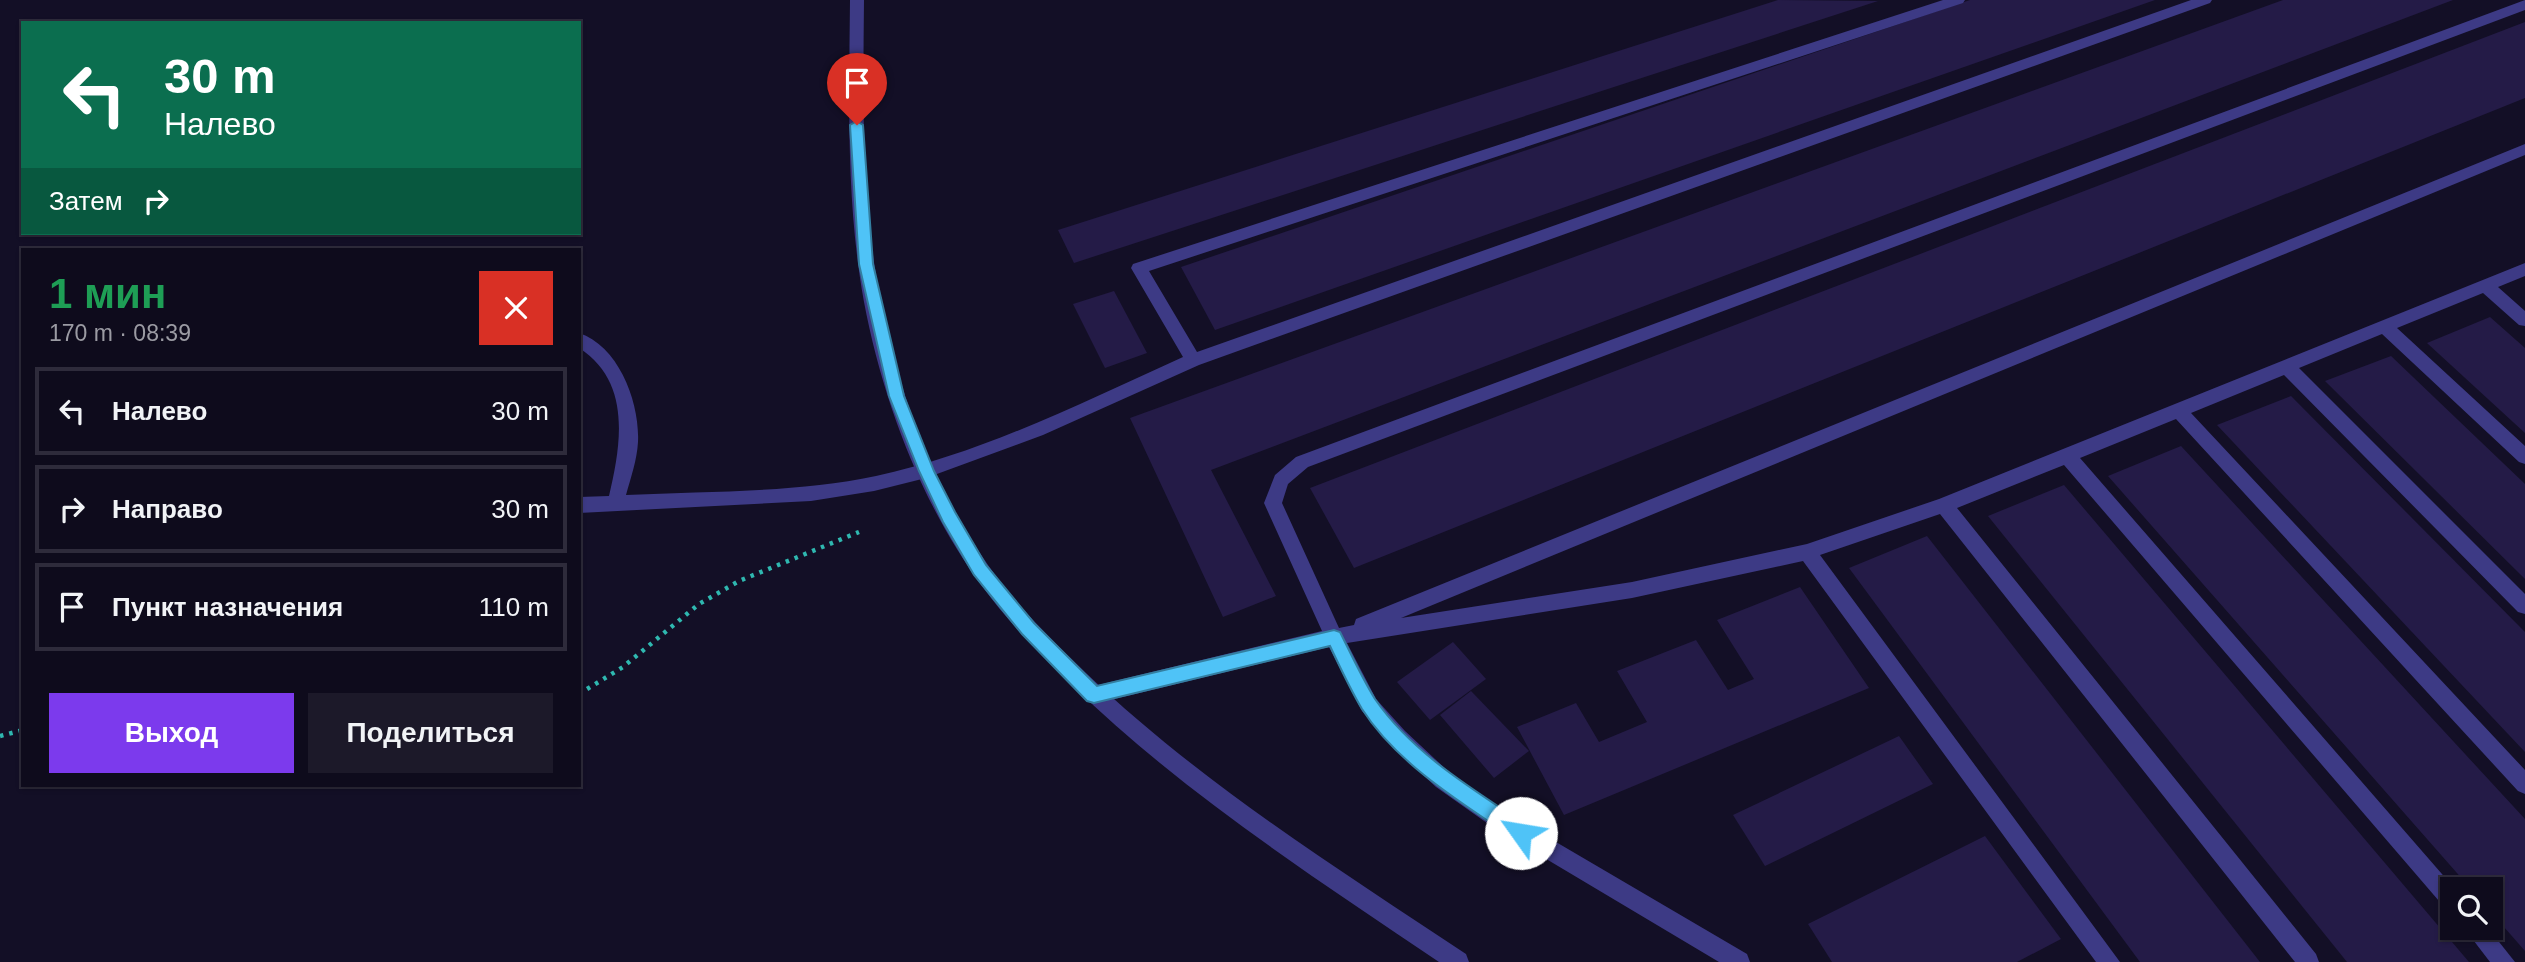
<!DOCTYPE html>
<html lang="ru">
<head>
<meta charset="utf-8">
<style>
	body { margin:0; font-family:Arial,sans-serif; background:#1c1929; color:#f1f3f6; height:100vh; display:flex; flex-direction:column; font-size:26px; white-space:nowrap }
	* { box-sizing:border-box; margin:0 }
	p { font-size:23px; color:#9b9ba3 }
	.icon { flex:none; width:38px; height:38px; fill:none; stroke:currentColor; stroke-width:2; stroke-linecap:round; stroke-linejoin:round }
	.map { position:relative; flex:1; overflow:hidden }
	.panel { position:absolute; left:21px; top:248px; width:560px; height:539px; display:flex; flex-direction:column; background:#0e0b1c; border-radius:0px; box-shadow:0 2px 5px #0004,0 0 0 2px #2e2b3b }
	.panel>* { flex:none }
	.hud { position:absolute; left:21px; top:21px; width:560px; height:214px; border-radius:0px; box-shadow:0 2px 5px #0004,0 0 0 2px #2e2b3b; background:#0b6e4f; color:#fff; overflow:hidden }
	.fabs { position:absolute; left:2440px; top:877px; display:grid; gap:14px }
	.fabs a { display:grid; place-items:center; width:63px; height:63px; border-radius:0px; background:#0e0b1c; box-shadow:0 2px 5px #0004,0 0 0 2px #2e2b3b; font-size:35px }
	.pin { position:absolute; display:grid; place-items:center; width:60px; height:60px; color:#fff; margin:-72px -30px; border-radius:50% 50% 50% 0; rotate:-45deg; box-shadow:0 0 7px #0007 }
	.pin .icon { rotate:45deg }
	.me { position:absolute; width:77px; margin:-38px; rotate:302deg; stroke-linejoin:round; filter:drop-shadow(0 0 5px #0008) }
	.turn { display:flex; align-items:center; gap:24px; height:147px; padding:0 28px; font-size:32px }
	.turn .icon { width:91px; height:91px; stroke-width:2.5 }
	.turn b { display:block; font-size:49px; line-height:60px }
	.then { display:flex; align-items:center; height:66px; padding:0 28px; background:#0003; gap:14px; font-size:26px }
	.round { display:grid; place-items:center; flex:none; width:74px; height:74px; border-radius:0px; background:#1c1929 }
	.head { display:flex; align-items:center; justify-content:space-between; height:119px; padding:0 28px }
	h1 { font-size:42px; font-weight:700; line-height:52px; color:#1e9e55 }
	.cta { display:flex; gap:14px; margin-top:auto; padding:14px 28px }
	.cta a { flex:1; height:80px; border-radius:0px; background:#7c3aed; color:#fff; font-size:28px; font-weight:700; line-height:80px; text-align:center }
	.cta a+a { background:#1c1929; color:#f1f3f6 }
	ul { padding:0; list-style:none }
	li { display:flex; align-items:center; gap:21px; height:88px; margin:0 14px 10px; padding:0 14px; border:4px solid #2e2b3b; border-radius:0px }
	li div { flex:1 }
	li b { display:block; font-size:26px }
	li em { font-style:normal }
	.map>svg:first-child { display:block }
	.building { fill:#241b47 }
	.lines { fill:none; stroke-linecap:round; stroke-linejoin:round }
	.path { stroke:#2fb8b0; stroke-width:4.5; stroke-dasharray:3.5 6; stroke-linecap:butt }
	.service { fill:#3d3a85; fill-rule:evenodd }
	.minor { fill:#3d3a85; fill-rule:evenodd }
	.route { fill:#4fc3f7; stroke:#337fa1; stroke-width:2 }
</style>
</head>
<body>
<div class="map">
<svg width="2525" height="962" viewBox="0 0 2525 962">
	<rect width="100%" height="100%" fill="#130f26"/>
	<g class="building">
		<polygon points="1778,0 1878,1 1074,263 1058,230"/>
		<polygon points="1970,0 2155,0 1215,330 1181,267"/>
		<polygon points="2283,0 2453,0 1211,470 1276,596 1223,617 1130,418"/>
		<polygon points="2525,22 2525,98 1354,568 1310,488"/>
		<polygon points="1114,291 1147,353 1105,368 1073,304"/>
		<polygon points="2490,317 2525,348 2525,433 2427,343"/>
		<polygon points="2391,356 2525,484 2525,579 2325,381"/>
		<polygon points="2291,396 2525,632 2525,752 2217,425"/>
		<polygon points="2181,446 2525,819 2525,951 2490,911 2490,889 2471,889 2108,476"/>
		<polygon points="2064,485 2469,962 2347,962 1988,516"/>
		<polygon points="1927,536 2260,962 2140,962 1849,568"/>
		<polygon points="1800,587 1869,688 1564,815 1517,727 1576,703 1599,742 1647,722 1617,671 1696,640 1728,690 1754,679 1717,620"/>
		<polygon points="1453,642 1486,679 1430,720 1397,682"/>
		<polygon points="1471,691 1529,751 1494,778 1440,715"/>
		<polygon points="1899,736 1933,784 1765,866 1733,815"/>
		<polygon points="1985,836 2061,939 2017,962 1832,962 1808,924"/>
	</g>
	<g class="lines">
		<g class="path">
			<polyline points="579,694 623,667 699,604 739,581 859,532"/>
			<polyline points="0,736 23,730"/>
		</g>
		<g class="service">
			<path d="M1943,0H1965L1963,3L1149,271L1197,352L2191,0H2212L2210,3L1199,365L1043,435L926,478L874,491L811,501L579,513V497L609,496C621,445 632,382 579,348V333C619,346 640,403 638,442C637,460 631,477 626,495C709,491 795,493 876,476C983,453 1083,402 1183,357L1131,268L1133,264Z"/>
			<polygon points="2525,0 2525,10 1308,467 1288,484 1282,503 1339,628 1354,625 1356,619 2525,144 2525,155 1401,618 1632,582 1807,544 1939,499 2525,263 2525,276 2498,287 2525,311 2525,326 2519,325 2483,293 2397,328 2525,446 2525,464 2519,462 2382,334 2299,368 2525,594 2525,614 2518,612 2284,375 2191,413 2525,770 2525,794 2518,791 2176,419 2080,458 2455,889 2452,889 2452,911 2445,908 2064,465 1957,508 2316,954 2319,962 2295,962 1940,514 1820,555 2120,962 2096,962 1803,561 1632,598 1347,643 1376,699 1405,731 1450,773 1508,814 1747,954 1750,962 1719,962 1494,828 1436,787 1391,745 1362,711 1329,647 1094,704 1087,701 1084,695 1087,689 1094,686 1322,631 1264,503 1275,475 1296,457"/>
			<polygon points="2464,928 2488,928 2515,962 2490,962"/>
		</g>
		<path class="minor" d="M850,0H864C863,101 861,203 881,303C899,395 934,487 988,565C1015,605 1051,639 1086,673C1200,782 1335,867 1466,954L1469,962H1439C1312,876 1182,792 1072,685C1040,654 1008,622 982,586C922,505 883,402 864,302C846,203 849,101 850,0Z"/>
	</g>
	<path class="route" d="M857,121L863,125L873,264L904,396L934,471L955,512L986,565L1034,623L1097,686L1334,630L1340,632C1351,654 1362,678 1375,699C1413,754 1474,790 1528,826L1531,833L1528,839L1521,842L1515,839C1463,804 1397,764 1362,709C1350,689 1340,667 1330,646L1094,703L1087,701L1022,634L974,575L943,522L919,471L889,396L859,264L850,125Z"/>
</svg>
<div class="fabs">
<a><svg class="icon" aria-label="search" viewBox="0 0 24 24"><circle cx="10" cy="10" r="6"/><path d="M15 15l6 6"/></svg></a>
</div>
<div class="pin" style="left:857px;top:125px;background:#d93025"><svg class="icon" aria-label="arrive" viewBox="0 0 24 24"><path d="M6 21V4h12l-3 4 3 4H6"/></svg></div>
<svg class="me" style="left:1521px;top:833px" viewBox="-20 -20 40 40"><circle r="19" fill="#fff"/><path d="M0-13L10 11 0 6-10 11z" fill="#4fc3f7"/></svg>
<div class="hud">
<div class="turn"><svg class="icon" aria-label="left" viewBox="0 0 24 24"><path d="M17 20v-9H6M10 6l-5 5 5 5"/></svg><div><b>30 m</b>Налево</div></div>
<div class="then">Затем<svg class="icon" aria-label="right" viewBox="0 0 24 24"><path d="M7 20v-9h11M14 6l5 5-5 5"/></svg></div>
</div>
<section class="panel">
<div class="head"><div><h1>1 мин</h1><p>170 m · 08:39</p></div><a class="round" style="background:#d93025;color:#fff"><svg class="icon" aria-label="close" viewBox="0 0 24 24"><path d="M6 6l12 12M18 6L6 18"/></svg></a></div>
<ul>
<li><svg class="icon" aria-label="left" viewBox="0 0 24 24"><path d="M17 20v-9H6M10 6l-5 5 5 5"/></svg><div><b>Налево</b></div><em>30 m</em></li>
<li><svg class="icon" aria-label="right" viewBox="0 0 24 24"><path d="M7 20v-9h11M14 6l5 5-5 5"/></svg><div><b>Направо</b></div><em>30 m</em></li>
<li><svg class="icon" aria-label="arrive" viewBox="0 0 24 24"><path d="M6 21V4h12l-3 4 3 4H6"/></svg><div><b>Пункт назначения</b></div><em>110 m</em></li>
</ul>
<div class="cta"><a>Выход</a><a>Поделиться</a></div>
</section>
</div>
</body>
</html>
